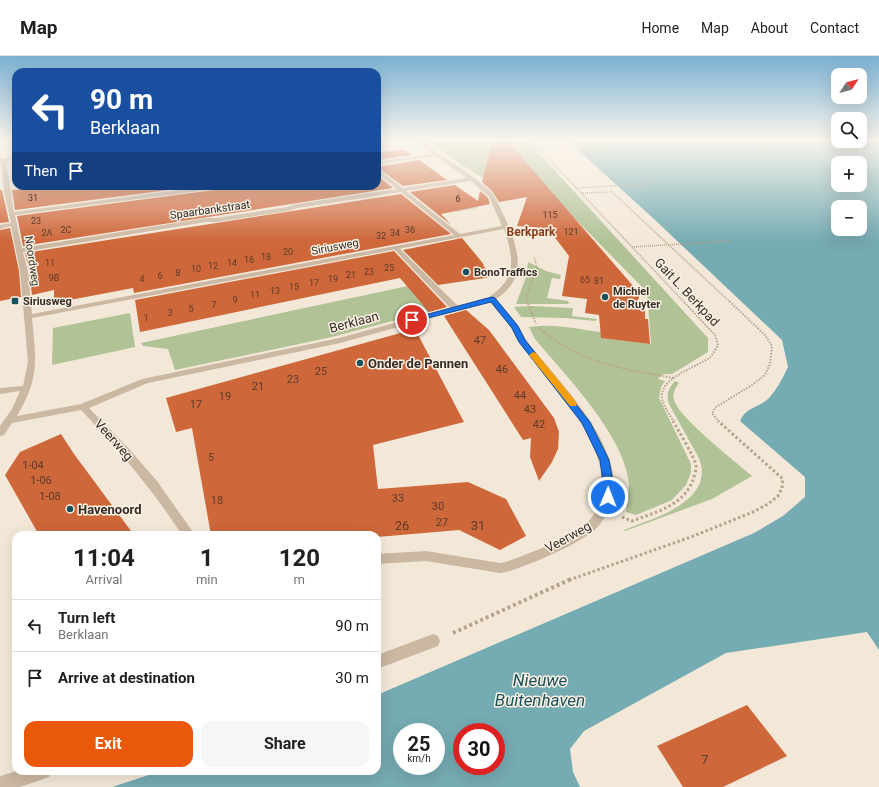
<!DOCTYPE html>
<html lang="en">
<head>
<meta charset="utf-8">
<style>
	body { margin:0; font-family:Roboto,sans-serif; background:#f6f6f6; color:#202124; height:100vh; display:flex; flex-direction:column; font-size:15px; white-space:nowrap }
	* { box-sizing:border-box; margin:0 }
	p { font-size:13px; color:#757577 }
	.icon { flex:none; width:22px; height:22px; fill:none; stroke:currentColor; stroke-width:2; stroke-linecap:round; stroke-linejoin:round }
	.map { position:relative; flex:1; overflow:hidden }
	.sheet { position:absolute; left:12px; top:475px; width:369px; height:244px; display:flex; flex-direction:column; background:#fff; border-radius:12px; box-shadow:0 4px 16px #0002 }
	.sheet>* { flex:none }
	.banner { position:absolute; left:12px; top:12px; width:369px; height:122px; border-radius:12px; box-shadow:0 4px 16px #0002; background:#1a4fa0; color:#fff; overflow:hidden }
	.needle { width:26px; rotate:54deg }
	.fabs { position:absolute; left:831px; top:12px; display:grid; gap:8px }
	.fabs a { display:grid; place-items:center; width:36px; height:36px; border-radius:8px; background:#fff; box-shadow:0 4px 16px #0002; font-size:20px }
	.speed { position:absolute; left:393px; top:667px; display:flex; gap:8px; font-size:20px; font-weight:700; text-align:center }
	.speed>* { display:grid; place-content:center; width:52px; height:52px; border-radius:50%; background:#fff; box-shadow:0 4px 16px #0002; line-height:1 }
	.speed small { font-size:10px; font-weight:400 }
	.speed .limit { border:6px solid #d22; background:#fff; color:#111 }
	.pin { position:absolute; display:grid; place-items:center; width:34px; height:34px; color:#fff; margin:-17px; border:2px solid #fff; border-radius:50%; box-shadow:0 1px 4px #0007 }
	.me { position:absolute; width:44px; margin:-22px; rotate:1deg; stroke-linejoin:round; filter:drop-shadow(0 0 3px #0008) }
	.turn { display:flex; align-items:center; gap:14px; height:84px; padding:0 12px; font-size:18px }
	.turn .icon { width:52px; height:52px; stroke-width:2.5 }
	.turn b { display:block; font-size:28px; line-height:34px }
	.then { display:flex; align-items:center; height:38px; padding:0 12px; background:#0003; gap:8px; font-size:15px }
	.eta { display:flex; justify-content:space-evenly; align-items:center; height:68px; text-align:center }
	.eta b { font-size:24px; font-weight:700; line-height:28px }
	.action { display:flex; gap:8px; margin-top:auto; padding:8px 12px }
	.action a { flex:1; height:46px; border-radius:12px; background:#ea580c; color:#fff; font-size:16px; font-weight:700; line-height:46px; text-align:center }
	.action a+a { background:#f6f6f6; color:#202124 }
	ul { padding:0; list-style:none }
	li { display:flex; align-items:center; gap:12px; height:52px; padding:0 12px; border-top:1px solid #e0e0e0 }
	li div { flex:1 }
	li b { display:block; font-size:15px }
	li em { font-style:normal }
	header { display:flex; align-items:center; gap:24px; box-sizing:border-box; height:56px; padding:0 20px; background:#fff; border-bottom:1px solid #e0e0e0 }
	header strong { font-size:19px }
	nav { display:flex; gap:22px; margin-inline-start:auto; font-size:14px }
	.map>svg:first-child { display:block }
	.green { fill:#b1c297 }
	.water { fill:#75abb2; fill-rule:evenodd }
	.building { fill:#ce673a }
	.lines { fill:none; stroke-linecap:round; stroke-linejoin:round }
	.path-far3 { stroke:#b7a28d; stroke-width:1.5; stroke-dasharray:1 1; stroke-linecap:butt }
	.path-far2 { stroke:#b7a28d; stroke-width:2; stroke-dasharray:1.5 1.5; stroke-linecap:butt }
	.path-far1 { stroke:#b7a28d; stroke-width:3; stroke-dasharray:2.5 2.5; stroke-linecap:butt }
	.path { stroke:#b7a28d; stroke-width:4; stroke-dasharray:3 3; stroke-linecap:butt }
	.lane { fill:#cbb8a3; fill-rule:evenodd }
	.street { fill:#cbb8a3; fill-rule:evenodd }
	.route { fill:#1a73e8; stroke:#114b97 }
	.slow { fill:#f59e0b }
	.poi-dot { fill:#18515a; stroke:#faf1e4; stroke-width:1.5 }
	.labels { text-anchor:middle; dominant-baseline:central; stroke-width:3; stroke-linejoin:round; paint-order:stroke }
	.far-number-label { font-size:9px; fill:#5c3b2b }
	.far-street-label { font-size:11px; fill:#362c26; stroke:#faf1e4 }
	.far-poi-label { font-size:11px; font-weight:bold; fill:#362c26; stroke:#faf1e4; text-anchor:start }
	.number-label { font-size:11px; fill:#5c3b2b }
	.far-neighbourhood-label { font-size:12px; font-weight:bold; fill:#8a3b19; stroke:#faf1e4 }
	.street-label { font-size:13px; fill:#362c26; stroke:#faf1e4 }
	.poi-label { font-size:13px; font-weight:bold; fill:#362c26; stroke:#faf1e4; text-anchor:start }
	.near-number-label { font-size:13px; fill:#5c3b2b }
	.near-water-label { font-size:17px; font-style:italic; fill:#18515a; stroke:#faf1e4 }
</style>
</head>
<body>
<header>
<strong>Map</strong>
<nav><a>Home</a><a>Map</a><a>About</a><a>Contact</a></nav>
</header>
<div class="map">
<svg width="879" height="731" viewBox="0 0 879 731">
	<rect width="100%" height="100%" fill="#f3e8d8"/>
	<g class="green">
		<path d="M428,83H526L708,282V296L672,318H663L658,323L665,325L661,331L659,342L691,408V416L686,429L672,444L636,459L626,456C627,447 629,437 629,428C625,380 566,320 535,283L529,271C554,267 577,273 601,276L603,282L651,288L647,236L544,131L499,132L451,102Z"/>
		<polygon points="528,206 546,215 561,219 560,223 552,222 547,242 568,245 569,248 516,248 526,221"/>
		<polygon points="422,227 438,253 332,281 175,314 168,293 143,290 141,287"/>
		<polygon points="532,250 573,252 572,260 597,263 595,265 565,262 521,261 514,251"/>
		<polygon points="130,257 135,291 52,309 53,272"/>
		<path d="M675,325L679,327C675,332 672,338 674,344C679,362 736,406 752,420L712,443L625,475L624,474C651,463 713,447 700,405C698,399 694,394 691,388C684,375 676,361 669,348C666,338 668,333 675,325Z"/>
	</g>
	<path class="water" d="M566,83H838V85L879,83V594L867,576L726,597L584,675L570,693L573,716L580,731H112L161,715H377V639L754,477L783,460L805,441V421L740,365C746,351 759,352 769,342C777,333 783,322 788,311L782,284L654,163ZM838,107H860V129H838ZM838,151H860V173H838ZM402,676H436V710H402ZM462,676H496V710H462Z"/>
	<g class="building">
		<polygon points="493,83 506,83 640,238 635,253 645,254 645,263 648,263 650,288 601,282 599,259 585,257 587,243 562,240 569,200 553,179 543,178 544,172 517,170 527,141 499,146 492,135 482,126"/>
		<polygon points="404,94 412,99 377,104 377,96"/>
		<polygon points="419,104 447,124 403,130 377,111"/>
		<polygon points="377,119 393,132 23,190 17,160 222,133 226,130 377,130"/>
		<polygon points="455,129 478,145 480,135 488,142 490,148 441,158 451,169 410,136"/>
		<polygon points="34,130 199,130 15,154 12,134 36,133"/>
		<polygon points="0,134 2,134 9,166 0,167"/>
		<polygon points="401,138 451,178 134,237 133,232 54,247 54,234 32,239 29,215 25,197"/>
		<polygon points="10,172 19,215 21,241 0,245 0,174"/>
		<polygon points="462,182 481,205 484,209 483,209 492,221 438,229 403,194"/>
		<polygon points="394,195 447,251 429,256 400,222 140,276 135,244"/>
		<polygon points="466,254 489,274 554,362 559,376 558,393 552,406 539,425 530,401 531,382 523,384 444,260"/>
		<polygon points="415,273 464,366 373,389 378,433 468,426 506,443 526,480 500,494 459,474 377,481 377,479 211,479 192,372 176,376 166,342"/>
		<polygon points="61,378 74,398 134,479 39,479 5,419 20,396"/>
		<polygon points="747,649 787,700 723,731 683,731 657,690"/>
	</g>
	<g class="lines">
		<g class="path-far3">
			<polyline points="530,83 684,246"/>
			<polyline points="539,93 608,88"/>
			<polyline points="577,132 659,127"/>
			<polyline points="611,135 730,246"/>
			<polyline points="581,137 611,136"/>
			<polyline points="456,155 478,151"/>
			<polyline points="632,191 731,185"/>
			<polyline points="527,246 526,242 537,212 534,201"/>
		</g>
		<g class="path-far2">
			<polyline points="527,245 536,268"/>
			<path d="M539,272C580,307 622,313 674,322"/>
			<path d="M674,366C670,359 660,346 662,337C666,320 696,311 709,302C713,299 716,293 718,289L715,279L683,245"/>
			<polyline points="719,366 712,357 716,351 752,329 765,319 770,308 772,290 765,279 729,245"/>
		</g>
		<g class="path-far1">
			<path d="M622,461L632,465C656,456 683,450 693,424C694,420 697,413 696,409C695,402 678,374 673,365"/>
			<polyline points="569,524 691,481 753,456 768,448 778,440 782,432 783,423 718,365"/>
		</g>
		<polyline class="path" points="453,577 571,523"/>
		<polygon class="lane" points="393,190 397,190 458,250 458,254 452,254 393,192"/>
		<g class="street">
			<polygon points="10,83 10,84 0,86 0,84"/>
			<path d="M416,83H421C441,102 467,114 488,133C496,140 500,152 505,162C518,192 529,222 496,243C504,253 513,262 519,272C522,276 524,281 527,285C558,326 624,387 613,443C612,450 605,461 601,467C588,486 529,509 507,516L500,517L426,505L377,508V498L426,495L500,507L506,506C528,498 579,479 592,461C631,408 551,327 520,288C516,283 514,277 511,272C505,263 497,255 490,246L340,287L148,327L89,352L130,394L157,425L195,479H182C153,434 118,393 81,354L12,367L4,379L0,380V370L12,353L20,335L0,338V332L23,330L28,306L20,215L11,170L0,173V169L11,167L4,136L0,101L4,103L16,102V104L6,106L14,156L210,130H225L222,132L15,159L22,192L206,162H216L287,151L297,148L397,133L377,117V112L403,132L467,122L435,100L377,108V106L432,98ZM471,125L489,141L502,170L460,178L406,135ZM401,136L454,179L32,258L28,215L23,196L206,166H216L288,155L298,152ZM504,173C514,202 517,223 489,241L339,282L142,323L81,348L17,360C40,321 36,305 32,262Z"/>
			<polygon points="433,578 438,580 440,585 438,590 377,613 377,599"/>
			<polygon points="17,715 51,715 49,721 20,731 0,731 0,720"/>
		</g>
	</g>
	<linearGradient id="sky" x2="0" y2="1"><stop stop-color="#7ab0d2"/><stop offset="0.45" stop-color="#faf5ed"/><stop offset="1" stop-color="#faf5ed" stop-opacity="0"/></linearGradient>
	<rect width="879" height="186" fill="url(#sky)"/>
	<polygon class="route" points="492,241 495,242 518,270 525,284 590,366 609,404 613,426 611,444 604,444 602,441 603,426 600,404 582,367 519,286 512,272 491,246 412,266 409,264 410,263"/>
	<polygon class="slow" points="533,296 536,297 576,346 577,348 576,350 570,350 529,299"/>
	<g class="poi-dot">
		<circle cx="466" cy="216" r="4"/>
		<circle cx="605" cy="241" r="4"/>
		<rect x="11" y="241" width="8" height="8" rx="2"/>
		<circle cx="360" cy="307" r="4"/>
		<circle cx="70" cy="453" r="4"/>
	</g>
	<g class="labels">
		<g class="far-number-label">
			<text x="33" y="142">31</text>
			<text x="458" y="143">6</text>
			<text x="550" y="159">115</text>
			<text x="36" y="165">23</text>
			<text x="66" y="174">2C</text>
			<text x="410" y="174">36</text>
			<text x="571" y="176">121</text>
			<text x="47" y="177">2A</text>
			<text x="395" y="177">34</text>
			<text x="381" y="180">32</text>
			<text x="288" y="196">20</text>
			<text x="266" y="201">18</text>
			<text x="249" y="204">16</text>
			<text x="50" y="207">11</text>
			<text x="232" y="207">14</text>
			<text x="213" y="210">12</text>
			<text x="389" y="212">25</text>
			<text x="196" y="213">10</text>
			<text x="369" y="216">23</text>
			<text x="178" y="217">8</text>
			<text x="351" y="219">21</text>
			<text x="160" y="220">6</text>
			<text x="54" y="222">9B</text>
			<text x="142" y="223">4</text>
			<text x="333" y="223">19</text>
			<text x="585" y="224">65</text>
			<text x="599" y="225">81</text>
			<text x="314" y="227">17</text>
			<text x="294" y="231">15</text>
			<text x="275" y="235">13</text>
			<text x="255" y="239">11</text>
			<text x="235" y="244">9</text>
			<text x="214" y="249">7</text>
			<text x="191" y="253">5</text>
			<text x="170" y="257">3</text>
			<text x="146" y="262">1</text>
		</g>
		<g class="far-street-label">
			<text transform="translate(210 154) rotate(-8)">Spaarbankstraat</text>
			<text transform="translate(335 191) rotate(-11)">Siriusweg</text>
			<text transform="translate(32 205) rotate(82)">Noordweg</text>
		</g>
		<g class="far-poi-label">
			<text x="474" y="216">BonoTraffics</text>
			<text x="613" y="235">Michiel<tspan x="613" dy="13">de Ruyter</tspan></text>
			<text x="23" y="245">Siriusweg</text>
		</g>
		<g class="number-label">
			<text x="480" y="284">47</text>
			<text x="502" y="313">46</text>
			<text x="321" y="315">25</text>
			<text x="293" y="323">23</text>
			<text x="258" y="330">21</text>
			<text x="520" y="339">44</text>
			<text x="225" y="340">19</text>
			<text x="196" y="348">17</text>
			<text x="530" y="353">43</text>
			<text x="539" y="368">42</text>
			<text x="211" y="401">5</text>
			<text x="33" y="409">1-04</text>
			<text x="41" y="424">1-06</text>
			<text x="50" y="440">1-08</text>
			<text x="398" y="442">33</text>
			<text x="217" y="444">18</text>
			<text x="438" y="450">30</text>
			<text x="442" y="466">27</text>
		</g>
		<g class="far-neighbourhood-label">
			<text x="531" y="176">Berkpark</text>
		</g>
		<g class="street-label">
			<text transform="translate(687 236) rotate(47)">Gait L. Berkpad</text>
			<text transform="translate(354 266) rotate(-15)">Berklaan</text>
			<text transform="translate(114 384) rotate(48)">Veerweg</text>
			<text transform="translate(568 481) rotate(-29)">Veerweg</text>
		</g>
		<g class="poi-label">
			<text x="368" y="307">Onder de Pannen</text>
			<text x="78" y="453">Havenoord</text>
		</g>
		<g class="near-number-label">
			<text x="402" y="469">26</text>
			<text x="478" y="469">31</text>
			<text x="705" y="703">7</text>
		</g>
		<g class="near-water-label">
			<text x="540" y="624">Nieuwe<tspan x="540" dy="20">Buitenhaven</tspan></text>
		</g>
	</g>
</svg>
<div class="fabs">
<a><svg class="needle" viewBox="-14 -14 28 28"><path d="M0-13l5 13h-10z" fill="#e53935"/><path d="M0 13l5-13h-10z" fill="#757577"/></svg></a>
<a><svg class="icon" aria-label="search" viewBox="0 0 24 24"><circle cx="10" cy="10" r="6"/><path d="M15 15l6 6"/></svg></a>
<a>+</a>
<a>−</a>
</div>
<div class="speed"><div>25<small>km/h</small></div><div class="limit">30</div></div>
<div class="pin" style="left:412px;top:264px;background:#d93025"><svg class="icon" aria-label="arrive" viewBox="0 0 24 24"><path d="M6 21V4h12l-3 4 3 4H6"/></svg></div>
<svg class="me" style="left:608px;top:441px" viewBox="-20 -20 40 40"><circle r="17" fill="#1a73e8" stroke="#fff" stroke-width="3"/><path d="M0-11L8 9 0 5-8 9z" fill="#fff"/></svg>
<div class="banner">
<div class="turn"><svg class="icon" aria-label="left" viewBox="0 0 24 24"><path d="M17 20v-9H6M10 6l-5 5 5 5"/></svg><div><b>90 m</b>Berklaan</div></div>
<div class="then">Then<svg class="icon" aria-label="arrive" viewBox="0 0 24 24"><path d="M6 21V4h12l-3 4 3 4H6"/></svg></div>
</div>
<section class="sheet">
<div class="eta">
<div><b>11:04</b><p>Arrival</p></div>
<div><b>1</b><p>min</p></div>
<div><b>120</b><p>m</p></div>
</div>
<ul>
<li><svg class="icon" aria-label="left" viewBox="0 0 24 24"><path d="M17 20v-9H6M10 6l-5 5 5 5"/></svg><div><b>Turn left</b><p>Berklaan</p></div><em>90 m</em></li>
<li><svg class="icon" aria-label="arrive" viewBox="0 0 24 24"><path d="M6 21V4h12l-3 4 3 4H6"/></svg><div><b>Arrive at destination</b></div><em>30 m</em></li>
</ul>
<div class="action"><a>Exit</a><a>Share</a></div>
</section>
</div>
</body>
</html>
